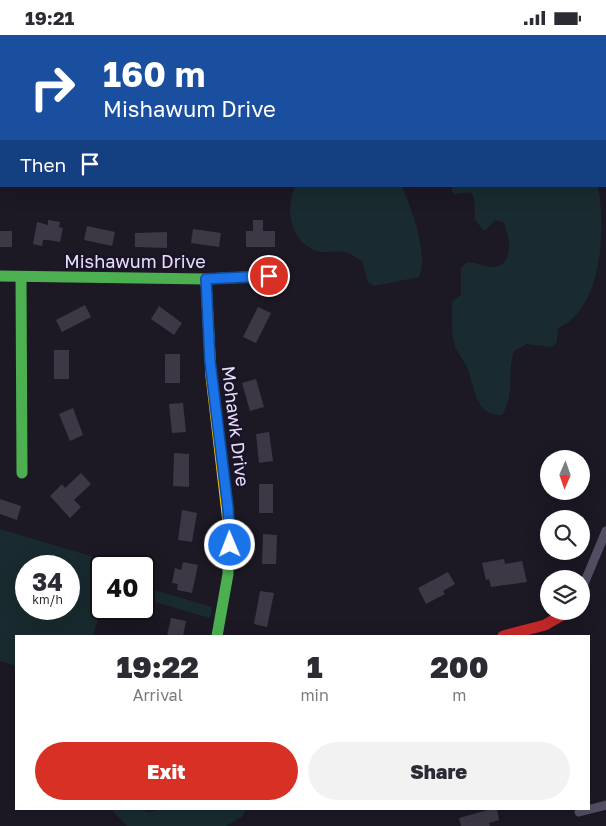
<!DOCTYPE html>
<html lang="en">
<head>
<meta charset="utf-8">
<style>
	body { margin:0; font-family:"Golos Text",sans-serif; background:#f2f2f3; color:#2b2b33; height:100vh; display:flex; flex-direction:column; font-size:19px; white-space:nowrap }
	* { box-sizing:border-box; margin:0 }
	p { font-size:16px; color:#7c7c81 }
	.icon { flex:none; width:28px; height:28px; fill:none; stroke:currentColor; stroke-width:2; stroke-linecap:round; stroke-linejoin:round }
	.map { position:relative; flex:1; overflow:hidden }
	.panel { position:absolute; left:15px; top:600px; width:575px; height:175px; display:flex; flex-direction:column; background:#fff; border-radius:0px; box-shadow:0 5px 20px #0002 }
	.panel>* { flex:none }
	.top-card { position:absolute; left:0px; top:0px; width:606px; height:152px; box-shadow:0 5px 20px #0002; background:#1a4fa0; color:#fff; overflow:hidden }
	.needle { width:32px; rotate:182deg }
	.fabs { position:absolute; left:540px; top:415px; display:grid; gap:10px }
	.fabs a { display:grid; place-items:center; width:50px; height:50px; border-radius:50%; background:#fff; box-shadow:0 5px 20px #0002; font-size:25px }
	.speed { position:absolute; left:15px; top:520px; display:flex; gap:10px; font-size:25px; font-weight:700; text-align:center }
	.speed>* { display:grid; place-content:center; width:65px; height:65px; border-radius:50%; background:#fff; box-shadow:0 5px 20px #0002; line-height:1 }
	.speed small { font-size:12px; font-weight:400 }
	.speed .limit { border:2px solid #111; border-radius:8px; background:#fff; color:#111 }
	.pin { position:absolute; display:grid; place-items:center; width:42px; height:42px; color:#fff; margin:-21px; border:2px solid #fff; border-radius:50%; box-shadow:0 1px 5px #0007 }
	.me { position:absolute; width:55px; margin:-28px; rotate:359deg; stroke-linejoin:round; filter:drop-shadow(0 0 4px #0008) }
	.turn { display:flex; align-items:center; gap:18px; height:105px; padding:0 20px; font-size:22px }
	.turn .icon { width:65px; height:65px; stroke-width:2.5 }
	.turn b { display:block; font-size:35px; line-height:42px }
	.then { display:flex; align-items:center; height:48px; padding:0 20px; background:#0003; gap:10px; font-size:19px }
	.eta { display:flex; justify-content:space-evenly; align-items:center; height:85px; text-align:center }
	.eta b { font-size:30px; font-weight:800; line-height:35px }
	.action { display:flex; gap:10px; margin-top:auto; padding:10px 20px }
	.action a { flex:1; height:58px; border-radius:30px; background:#d93025; color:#fff; font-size:20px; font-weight:800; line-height:58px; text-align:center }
	.action a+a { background:#f2f2f3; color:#2b2b33 }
	.status { display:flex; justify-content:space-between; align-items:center; height:35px; padding:0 25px; background:#fff; direction:ltr }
	.status svg { height:14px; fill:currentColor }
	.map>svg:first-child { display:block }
	.green { fill:#192b30; fill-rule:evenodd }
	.building { fill:#3c3845 }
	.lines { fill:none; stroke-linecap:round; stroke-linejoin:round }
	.street { stroke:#534e62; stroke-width:9 }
	.fast { stroke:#4caf50; stroke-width:11 }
	.slow { stroke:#ffc107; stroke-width:11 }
	.jam { stroke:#c62828; stroke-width:11 }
	.route-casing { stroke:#114b97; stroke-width:12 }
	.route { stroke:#1a73e8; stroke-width:9 }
	.labels { text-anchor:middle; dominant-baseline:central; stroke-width:5; stroke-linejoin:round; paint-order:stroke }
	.street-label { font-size:18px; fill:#e8e0fb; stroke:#1b1428 }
</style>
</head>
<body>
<div class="status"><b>19:21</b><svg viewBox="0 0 49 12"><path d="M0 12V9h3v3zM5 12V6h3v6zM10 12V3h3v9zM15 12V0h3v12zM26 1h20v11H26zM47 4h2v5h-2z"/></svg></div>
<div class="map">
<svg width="606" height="791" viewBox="0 0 606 791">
	<rect width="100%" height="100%" fill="#1c1824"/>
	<g class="green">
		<path d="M296,151H402C411,173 429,219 419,242L374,251L368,247L362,226C358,224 353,220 348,218C337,214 325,220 314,215C290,205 284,171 296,151Z"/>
		<path d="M452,151H598C606,192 603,274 558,293L557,307L552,312L527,309L514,316C507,337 515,361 502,380C475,382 475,352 468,335C465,327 460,321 456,314C451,301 452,281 452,267L461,260V233L466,228C475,226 482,231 490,232C515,234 511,201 503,187L495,185L486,195H483L475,185L474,163L471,157L455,159L452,157Z"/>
		<path d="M0,494L114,528V531H101V573L93,601H16V631L0,626ZM69,531V574H26V531Z"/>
		<polygon points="144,552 212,572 210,583 144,564"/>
		<polygon points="111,774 142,774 148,777 166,774 246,774 242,782 226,791 127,791"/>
	</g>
	<g class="building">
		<polygon points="48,185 60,187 59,192 63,193 60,207 48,205 43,205 42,211 33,209 37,187 48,190"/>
		<polygon points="253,185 263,185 263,196 275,196 275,212 246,212 246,196 253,196"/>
		<polygon points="87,191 115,197 112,211 84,205"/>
		<polygon points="193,194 221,198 219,212 191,208"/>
		<rect x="0" y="196" width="12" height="16"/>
		<polygon points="167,197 167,213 135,212 135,198"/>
		<polygon points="85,270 91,282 62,297 56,285"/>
		<polygon points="159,271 182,288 174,300 151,284"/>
		<polygon points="258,272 271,278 256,308 243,302"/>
		<rect x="54" y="315" width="15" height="29"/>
		<rect x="165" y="319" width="15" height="29"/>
		<polygon points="256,344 264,372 250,376 242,348"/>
		<polygon points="183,368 186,397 172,398 169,369"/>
		<polygon points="73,373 83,400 70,406 59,379"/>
		<polygon points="269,397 273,426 259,428 256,399"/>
		<polygon points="174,418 189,419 189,452 173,451"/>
		<polygon points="81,438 91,449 74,465 81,472 70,483 50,461 62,449 65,453"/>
		<rect x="259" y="449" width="14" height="29"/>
		<polygon points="0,464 21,471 17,485 0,479"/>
		<polygon points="182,475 197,478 192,507 178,505"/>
		<polygon points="263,499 277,500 276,529 262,529"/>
		<polygon points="504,524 505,529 522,526 527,547 491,552 489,544 486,545 482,528"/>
		<polygon points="183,527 198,530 192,558 177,555 178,549 172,548 175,533 181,535"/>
		<polygon points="448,537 455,549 443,556 445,559 426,569 418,553"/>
		<polygon points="260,556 274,558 267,592 254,589"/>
		<polygon points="171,583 186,586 183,601 167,601"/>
		<polygon points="491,774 497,774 499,785 489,788 490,791 461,791 459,783"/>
	</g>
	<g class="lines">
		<g class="street">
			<polyline points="581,556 606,496"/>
			<polyline points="579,777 606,770"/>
		</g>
		<g class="fast">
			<polyline points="0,241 206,244 269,241"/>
			<polyline points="21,242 22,438"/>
			<polyline points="217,601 228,539 228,487"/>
		</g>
		<polyline class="slow" points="206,244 211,341 228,487"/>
		<polyline class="jam" points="503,601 545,590 569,576"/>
	</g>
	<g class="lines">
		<defs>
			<polyline id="route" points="230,510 228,473 210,326 206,244 269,241"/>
		</defs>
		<use href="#route" class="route-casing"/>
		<use href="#route" class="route"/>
	</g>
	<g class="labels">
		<g class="street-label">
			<text x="135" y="226">Mishawum Drive</text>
			<text transform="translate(236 391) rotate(83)">Mohawk Drive</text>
		</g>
	</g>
</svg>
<div class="fabs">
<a><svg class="needle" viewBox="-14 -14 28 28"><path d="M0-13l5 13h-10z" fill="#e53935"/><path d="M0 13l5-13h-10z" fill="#7c7c81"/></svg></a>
<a><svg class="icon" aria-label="search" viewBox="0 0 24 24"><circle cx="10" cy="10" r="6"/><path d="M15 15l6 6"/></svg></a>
<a><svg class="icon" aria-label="layers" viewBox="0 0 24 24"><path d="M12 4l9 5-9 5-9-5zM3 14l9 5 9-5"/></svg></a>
</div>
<div class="speed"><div>34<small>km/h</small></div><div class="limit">40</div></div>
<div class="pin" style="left:269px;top:241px;background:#d93025"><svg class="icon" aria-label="arrive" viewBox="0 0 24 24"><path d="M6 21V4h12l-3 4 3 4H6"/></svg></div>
<svg class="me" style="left:230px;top:510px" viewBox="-20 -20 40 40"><circle r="17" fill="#1a73e8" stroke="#fff" stroke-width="3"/><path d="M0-11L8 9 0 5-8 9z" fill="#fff"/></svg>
<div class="top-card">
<div class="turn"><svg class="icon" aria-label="right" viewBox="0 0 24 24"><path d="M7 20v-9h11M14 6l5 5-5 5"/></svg><div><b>160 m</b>Mishawum Drive</div></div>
<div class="then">Then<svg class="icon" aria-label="arrive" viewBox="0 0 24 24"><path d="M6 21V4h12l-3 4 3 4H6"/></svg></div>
</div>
<section class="panel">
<div class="eta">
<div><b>19:22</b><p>Arrival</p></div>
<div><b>1</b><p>min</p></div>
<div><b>200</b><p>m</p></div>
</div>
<div class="action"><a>Exit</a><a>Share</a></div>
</section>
</div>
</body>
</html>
